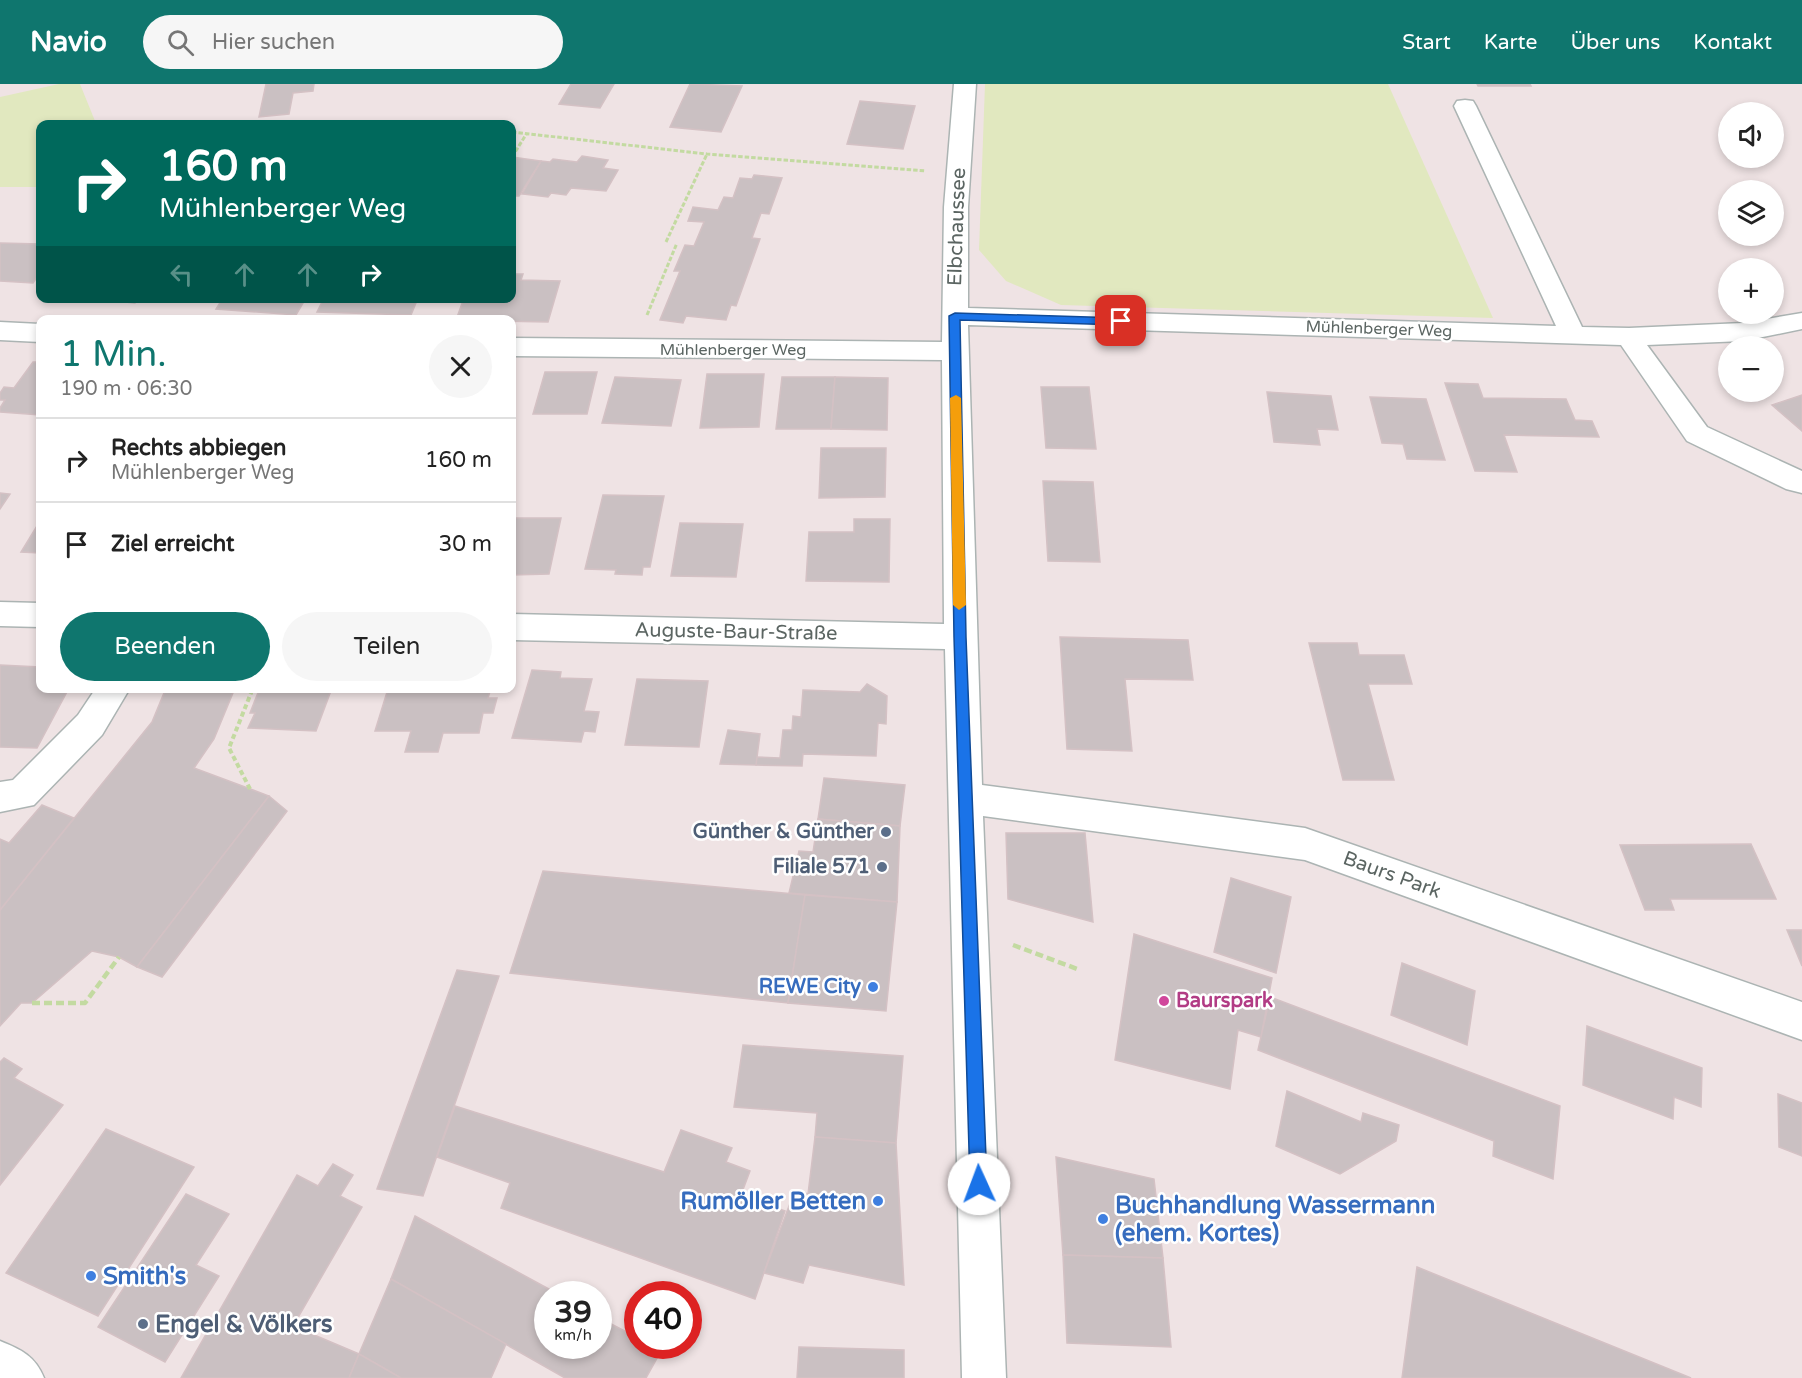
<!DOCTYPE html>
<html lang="de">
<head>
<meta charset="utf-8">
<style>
	body { margin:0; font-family:"Varela Round",sans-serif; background:#f6f6f6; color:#222; height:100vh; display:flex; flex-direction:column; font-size:22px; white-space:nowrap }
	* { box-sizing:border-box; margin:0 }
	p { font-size:20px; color:#767676 }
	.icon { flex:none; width:33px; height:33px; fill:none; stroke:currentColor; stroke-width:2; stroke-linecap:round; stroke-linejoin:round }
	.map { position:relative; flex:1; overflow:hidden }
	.panel { position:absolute; left:36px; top:231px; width:480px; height:378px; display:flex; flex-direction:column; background:#fff; border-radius:12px; box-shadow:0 3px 9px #0003 }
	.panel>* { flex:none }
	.top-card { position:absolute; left:36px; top:36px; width:480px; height:183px; border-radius:12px; box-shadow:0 3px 9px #0003; background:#00695c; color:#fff; overflow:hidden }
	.fabs { position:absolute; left:1718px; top:18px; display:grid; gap:12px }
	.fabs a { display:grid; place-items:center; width:66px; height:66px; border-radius:50%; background:#fff; box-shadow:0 3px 9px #0003; font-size:30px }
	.speed { position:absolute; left:534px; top:1197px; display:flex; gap:12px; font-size:30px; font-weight:700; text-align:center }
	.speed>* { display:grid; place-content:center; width:78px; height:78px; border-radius:50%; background:#fff; box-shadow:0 3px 9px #0003; line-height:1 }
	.speed small { font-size:15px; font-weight:400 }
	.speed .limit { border:9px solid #d22; background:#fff; color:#111 }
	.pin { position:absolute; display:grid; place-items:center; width:51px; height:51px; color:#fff; margin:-26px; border-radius:12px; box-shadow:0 3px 9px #0006 }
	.me { position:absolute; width:66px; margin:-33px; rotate:358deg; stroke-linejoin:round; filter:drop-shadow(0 0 4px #0008) }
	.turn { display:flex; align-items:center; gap:21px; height:126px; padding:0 24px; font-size:27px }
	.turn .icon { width:78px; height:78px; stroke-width:2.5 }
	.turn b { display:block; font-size:42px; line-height:51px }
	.lanes { display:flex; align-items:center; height:57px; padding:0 24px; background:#0003; justify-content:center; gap:30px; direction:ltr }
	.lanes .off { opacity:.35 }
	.round { display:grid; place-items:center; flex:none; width:63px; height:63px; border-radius:32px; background:#f6f6f6 }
	.summary { display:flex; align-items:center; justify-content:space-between; height:102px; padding:0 24px }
	h1 { font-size:36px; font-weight:600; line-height:45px; color:#0f766e }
	.button { display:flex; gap:12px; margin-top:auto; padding:12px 24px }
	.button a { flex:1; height:69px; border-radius:36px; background:#0f766e; color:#fff; font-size:24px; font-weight:600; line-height:69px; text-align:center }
	.button a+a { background:#f6f6f6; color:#222 }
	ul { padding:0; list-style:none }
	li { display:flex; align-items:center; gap:18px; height:84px; padding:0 24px; border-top:2px solid #e0e0e0 }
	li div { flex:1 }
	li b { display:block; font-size:22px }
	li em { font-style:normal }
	header { display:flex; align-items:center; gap:36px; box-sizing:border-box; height:84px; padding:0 30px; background:#0f766e; color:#fff }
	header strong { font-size:28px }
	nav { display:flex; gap:33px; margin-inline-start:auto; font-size:21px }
	.search { width:420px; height:54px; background:#f6f6f6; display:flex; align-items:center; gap:15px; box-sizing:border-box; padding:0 21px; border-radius:33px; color:#767676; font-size:22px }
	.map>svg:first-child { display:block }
	.green { fill:#e1e8bf }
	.building { fill:#cac0c2; stroke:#d4c1c4; stroke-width:1.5 }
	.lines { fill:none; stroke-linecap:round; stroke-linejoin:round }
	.minor-casing { stroke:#acb4b3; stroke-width:3 }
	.path-far2 { stroke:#c3daa1; stroke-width:3; stroke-dasharray:4.5 2; stroke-linecap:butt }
	.path-far1 { stroke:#c3daa1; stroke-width:4; stroke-dasharray:5 3; stroke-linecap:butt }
	.path { stroke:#c3daa1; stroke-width:4.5; stroke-dasharray:8 4; stroke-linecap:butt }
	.minor { fill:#fff; fill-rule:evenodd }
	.route { fill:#1a73e8; stroke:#114b97; stroke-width:1.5 }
	.slow { fill:#f59e0b }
	.service-dot { fill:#5c6f8a; stroke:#fff; stroke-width:2 }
	.shop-dot { fill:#3f7fe0; stroke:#fff; stroke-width:2 }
	.hotel-dot { fill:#d1479c; stroke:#fff; stroke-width:2 }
	.labels { text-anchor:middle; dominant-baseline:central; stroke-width:5; stroke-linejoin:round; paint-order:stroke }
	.far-street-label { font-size:16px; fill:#5b6562; stroke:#fff }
	.street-label { font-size:20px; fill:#5b6562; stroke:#fff }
	.service-label { font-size:20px; font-weight:bold; fill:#4e5e75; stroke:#fff; text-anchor:end }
	.shop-label { font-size:20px; font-weight:bold; fill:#366cbe; stroke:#fff; text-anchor:end }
	.hotel-label { font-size:20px; font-weight:bold; fill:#b23c85; stroke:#fff; text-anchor:start }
	.near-shop-label { font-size:24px; font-weight:bold; fill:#366cbe; stroke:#fff; text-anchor:start }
	.near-service-label { font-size:24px; font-weight:bold; fill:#4e5e75; stroke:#fff; text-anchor:start }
</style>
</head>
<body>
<header>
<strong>Navio</strong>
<div class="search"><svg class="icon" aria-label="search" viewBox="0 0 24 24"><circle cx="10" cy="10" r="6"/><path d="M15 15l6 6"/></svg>Hier suchen</div>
<nav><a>Start</a><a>Karte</a><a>Über uns</a><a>Kontakt</a></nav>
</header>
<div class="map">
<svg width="1802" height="1294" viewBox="0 0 1802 1294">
	<rect width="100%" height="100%" fill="#efe3e4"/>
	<g class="green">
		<polygon points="59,0 80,0 95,37 93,40 40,40 40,103 0,103 0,13"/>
		<polygon points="985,0 1388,0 1493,234 1061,221 1006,197 979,166"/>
	</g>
	<g class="building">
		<polygon points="266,0 314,0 313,7 293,9 289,30 259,33"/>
		<polygon points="571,0 614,0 600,24 559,20"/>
		<polygon points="690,0 742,2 721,48 670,43"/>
		<polygon points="1477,0 1530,0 1531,2 1478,2"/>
		<polygon points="860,17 915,22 903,65 847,60"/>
		<polygon points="582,72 608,76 603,84 618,86 606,107 571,104 566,111 551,109 548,113 522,110 541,77 550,78 553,75 577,78"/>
		<polygon points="512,73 541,77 519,112 512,112"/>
		<polygon points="754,91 782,94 769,130 761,129 752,154 760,155 736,222 731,221 726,236 686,232 683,239 660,236 680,187 674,187 685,161 694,162 704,138 688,137 693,123 718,126 724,113 733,114 740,94 752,95"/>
		<polygon points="0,159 40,160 40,189 33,199 0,197"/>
		<polygon points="512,190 523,190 521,196 560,197 548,238 456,236 464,214 512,214"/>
		<polygon points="83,214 138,214 135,219"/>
		<polygon points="223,214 306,214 296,231 216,225"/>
		<polygon points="324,214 418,214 411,231 317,228"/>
		<polygon points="33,278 40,278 40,331 0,328 0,324 5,316 0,316 0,309 4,303 14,304"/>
		<polygon points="545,288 597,288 587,330 533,330"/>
		<polygon points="707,290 764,290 759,343 700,344"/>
		<polygon points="615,293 681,296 671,342 602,339"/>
		<polygon points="782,293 835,293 831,345 776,345"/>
		<polygon points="835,293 888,294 887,346 831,345"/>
		<polygon points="1445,299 1478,300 1483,314 1566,315 1575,336 1592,337 1599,353 1504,351 1517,388 1475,387"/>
		<polygon points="1041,303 1089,303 1096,365 1046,364"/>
		<polygon points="1267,308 1331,312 1338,346 1317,345 1320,361 1274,358"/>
		<polygon points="1802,311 1802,347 1772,321"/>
		<polygon points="1370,313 1426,315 1445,376 1407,375 1403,360 1382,359"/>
		<polygon points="821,364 886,364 885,413 819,414"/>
		<polygon points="1043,397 1093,398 1100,478 1048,477"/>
		<polygon points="0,409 10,410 0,425"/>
		<polygon points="603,411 664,412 650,483 643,483 642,491 615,490 616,486 585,485"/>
		<polygon points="512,434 561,434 549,490 512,491"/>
		<polygon points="854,435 890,435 889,498 806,497 809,448 854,448"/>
		<polygon points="40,437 40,469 21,468"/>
		<polygon points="680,439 743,440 736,493 671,492"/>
		<polygon points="1060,553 1188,556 1193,596 1125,595 1132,667 1067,665"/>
		<polygon points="1309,559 1357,559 1359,571 1404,571 1412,600 1368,600 1394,696 1343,696"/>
		<polygon points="0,581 40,583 40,604 69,604 37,664 0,663"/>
		<polygon points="532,586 561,588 560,594 592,595 584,627 599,628 595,648 584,647 581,658 512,654"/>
		<polygon points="637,595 708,597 699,663 625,661"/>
		<polygon points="867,600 887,612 886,640 878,639 876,672 803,670 802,682 756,681 756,673 780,674 783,646 792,646 793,632 801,633 803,606 860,608"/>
		<polygon points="166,604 235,604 214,655 194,684 269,712 137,883 119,873 92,867 32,919 21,919 0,942 0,826 152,638"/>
		<polygon points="270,604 332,604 316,647 248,644 255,629 250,629 259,606 269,607"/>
		<polygon points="413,604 491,604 488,614 497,614 493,629 483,629 479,649 443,649 438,668 405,668 411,647 375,647 387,608 412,608"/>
		<polygon points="728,646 760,650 756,681 720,680"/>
		<polygon points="824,694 905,701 900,742 818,735"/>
		<polygon points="269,712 287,727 162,893 137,883"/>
		<polygon points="42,721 74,734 0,826 0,755 9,759"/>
		<polygon points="818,735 900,742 897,818 789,809 799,767 813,768"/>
		<polygon points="1006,749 1085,749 1093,838 1008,815"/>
		<polygon points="1751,760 1776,815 1670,815 1674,826 1645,826 1620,761"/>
		<polygon points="543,787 805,811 788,919 510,889"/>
		<polygon points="1231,794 1291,813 1276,889 1214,868"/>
		<polygon points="805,811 897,818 886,927 788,919"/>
		<polygon points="1787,846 1802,846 1802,882"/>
		<polygon points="1134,850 1272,894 1261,953 1238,946 1230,1005 1115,976"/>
		<polygon points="1402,879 1475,907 1467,961 1391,931"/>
		<polygon points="457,886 499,892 423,1112 377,1105"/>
		<polygon points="1270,913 1560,1022 1553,1095 1493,1072 1494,1057 1258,966"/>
		<polygon points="1587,942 1702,984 1701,1023 1674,1013 1673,1035 1583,1001"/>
		<polygon points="743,961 903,972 896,1059 815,1053 817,1029 734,1023"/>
		<polygon points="4,974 22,985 14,994 63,1021 0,1101 0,978"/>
		<polygon points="1287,1007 1361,1038 1363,1029 1399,1041 1396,1057 1340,1090 1276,1062"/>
		<polygon points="1778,1010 1802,1019 1802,1072 1779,1063"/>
		<polygon points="455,1022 664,1088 681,1046 732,1064 726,1078 750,1087 741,1111 785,1127 755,1215 501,1124 510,1099 437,1073"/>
		<polygon points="106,1045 194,1083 98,1232 6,1189"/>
		<polygon points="815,1053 896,1059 904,1201 809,1181 803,1199 764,1189 795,1106 808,1110"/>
		<polygon points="1056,1073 1154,1095 1163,1174 1063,1171"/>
		<polygon points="333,1080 353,1091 340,1112 362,1123 293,1242 359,1270 349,1294 181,1294 297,1091 318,1102"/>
		<polygon points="186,1110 229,1130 196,1181 219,1192 165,1278 98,1243"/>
		<polygon points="415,1132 558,1210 548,1210 548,1262 598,1262 598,1233 638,1254 638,1262 651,1262 661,1267 646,1294 565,1294 391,1195"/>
		<polygon points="1063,1171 1163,1174 1171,1263 1067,1259"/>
		<polygon points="1417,1183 1691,1294 1402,1294"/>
		<polygon points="391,1195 506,1260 491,1294 401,1294 359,1270"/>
		<polygon points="799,1263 904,1266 904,1294 797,1294"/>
		<polygon points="359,1270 401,1294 349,1294"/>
	</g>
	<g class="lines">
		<defs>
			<g id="minor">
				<polygon points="954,0 976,0 968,123 968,224 1556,242 1454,22 1457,17 1465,16 1473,17 1476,22 1582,243 1629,244 1743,239 1802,229 1802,245 1743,257 1647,261 1707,343 1802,387 1802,409 1786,405 1687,357 1621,261 968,241 982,701 1305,744 1802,918 1802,956 1305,776 983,732 1006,1294 962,1294 945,565 512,556 512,530 944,540 942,276 512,272 512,254 942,258 944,123"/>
				<polygon points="0,238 40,240 40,258 0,256"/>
				<polygon points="0,518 40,519 40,543 0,542"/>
				<polygon points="96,604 130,604 102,651 34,721 0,728 0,698 13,696 78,631"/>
				<path d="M0,1257C22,1266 35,1272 44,1294H0Z"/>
			</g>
		</defs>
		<use href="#minor" class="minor-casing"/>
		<g class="path-far2">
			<polyline points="414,40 421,40"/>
			<polyline points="512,48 707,70 926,87"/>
			<polyline points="512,73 527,49"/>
			<polyline points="666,158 707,70"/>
			<polyline points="647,231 677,159"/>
		</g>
		<polyline class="path-far1" points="250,705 229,664 253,604"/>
		<g class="path">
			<polyline points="1013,861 1080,886"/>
			<polyline points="32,919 85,919 119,873"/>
		</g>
		<use href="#minor" class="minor"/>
	</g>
	<polygon class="route" points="955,229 1121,234 1126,237 1121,241 960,236 966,553 987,1100 985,1106 979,1109 973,1106 970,1100 954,553 949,232"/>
	<polygon class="slow" points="956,311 961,314 966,521 959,526 953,521 950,314"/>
	<g class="service-dot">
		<circle cx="886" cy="748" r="6"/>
		<circle cx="882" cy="783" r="6"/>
		<circle cx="143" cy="1240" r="6"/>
	</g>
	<g class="shop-dot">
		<circle cx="873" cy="903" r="6"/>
		<circle cx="878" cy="1117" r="6"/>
		<circle cx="1103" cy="1135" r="6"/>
		<circle cx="91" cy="1192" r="6"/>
	</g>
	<circle class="hotel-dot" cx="1164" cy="917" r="6"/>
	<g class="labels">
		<g class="far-street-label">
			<text transform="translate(1379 245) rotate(2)">Mühlenberger Weg</text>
			<text x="733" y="266">Mühlenberger Weg</text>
		</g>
		<g class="street-label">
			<text transform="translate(957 143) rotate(-88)">Elbchaussee</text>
			<text transform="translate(736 548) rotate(1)">Auguste-Baur-Straße</text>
			<text transform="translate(1392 791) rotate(20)">Baurs Park</text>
		</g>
		<g class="service-label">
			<text x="874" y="748">Günther &amp; Günther</text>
			<text x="870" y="783">Filiale 571</text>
		</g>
		<g class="shop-label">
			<text x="861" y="903">REWE City</text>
		</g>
		<g class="hotel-label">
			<text x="1176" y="917">Baurspark</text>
		</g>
		<g class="near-shop-label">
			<text x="866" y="1117" text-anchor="end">Rumöller Betten</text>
			<text x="1115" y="1121">Buchhandlung Wassermann<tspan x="1115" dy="28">(ehem. Kortes)</tspan></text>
			<text x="103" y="1192">Smith's</text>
		</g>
		<g class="near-service-label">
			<text x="155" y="1240">Engel &amp; Völkers</text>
		</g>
	</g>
</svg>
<div class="fabs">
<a><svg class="icon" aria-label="sound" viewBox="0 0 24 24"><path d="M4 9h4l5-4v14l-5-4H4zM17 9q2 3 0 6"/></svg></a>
<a><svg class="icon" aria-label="layers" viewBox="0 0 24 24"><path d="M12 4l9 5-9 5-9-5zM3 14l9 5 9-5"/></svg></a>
<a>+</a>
<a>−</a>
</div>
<div class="speed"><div>39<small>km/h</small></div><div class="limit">40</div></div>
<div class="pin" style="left:1121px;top:237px;background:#d93025"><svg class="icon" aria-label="arrive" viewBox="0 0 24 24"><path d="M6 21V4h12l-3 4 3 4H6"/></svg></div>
<svg class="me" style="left:979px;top:1100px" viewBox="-20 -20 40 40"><circle r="19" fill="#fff"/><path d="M0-13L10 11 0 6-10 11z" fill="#1a73e8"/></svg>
<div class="top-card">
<div class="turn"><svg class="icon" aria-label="right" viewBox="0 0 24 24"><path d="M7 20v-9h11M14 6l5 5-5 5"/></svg><div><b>160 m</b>Mühlenberger Weg</div></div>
<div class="lanes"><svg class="icon off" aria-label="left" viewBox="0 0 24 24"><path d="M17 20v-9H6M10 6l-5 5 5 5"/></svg><svg class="icon off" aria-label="ahead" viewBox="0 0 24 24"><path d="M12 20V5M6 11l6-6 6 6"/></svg><svg class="icon off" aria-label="ahead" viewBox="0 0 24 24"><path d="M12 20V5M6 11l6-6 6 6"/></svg><svg class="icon" aria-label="right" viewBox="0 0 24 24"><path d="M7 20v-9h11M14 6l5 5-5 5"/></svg></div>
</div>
<section class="panel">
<div class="summary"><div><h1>1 Min.</h1><p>190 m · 06:30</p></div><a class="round"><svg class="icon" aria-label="close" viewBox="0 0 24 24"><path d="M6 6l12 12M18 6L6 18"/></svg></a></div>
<ul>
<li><svg class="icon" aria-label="right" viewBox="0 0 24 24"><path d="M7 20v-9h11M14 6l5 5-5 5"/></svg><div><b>Rechts abbiegen</b><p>Mühlenberger Weg</p></div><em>160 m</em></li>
<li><svg class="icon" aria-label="arrive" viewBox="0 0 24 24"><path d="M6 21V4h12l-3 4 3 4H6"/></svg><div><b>Ziel erreicht</b></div><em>30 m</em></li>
</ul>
<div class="button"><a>Beenden</a><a>Teilen</a></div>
</section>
</div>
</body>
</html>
